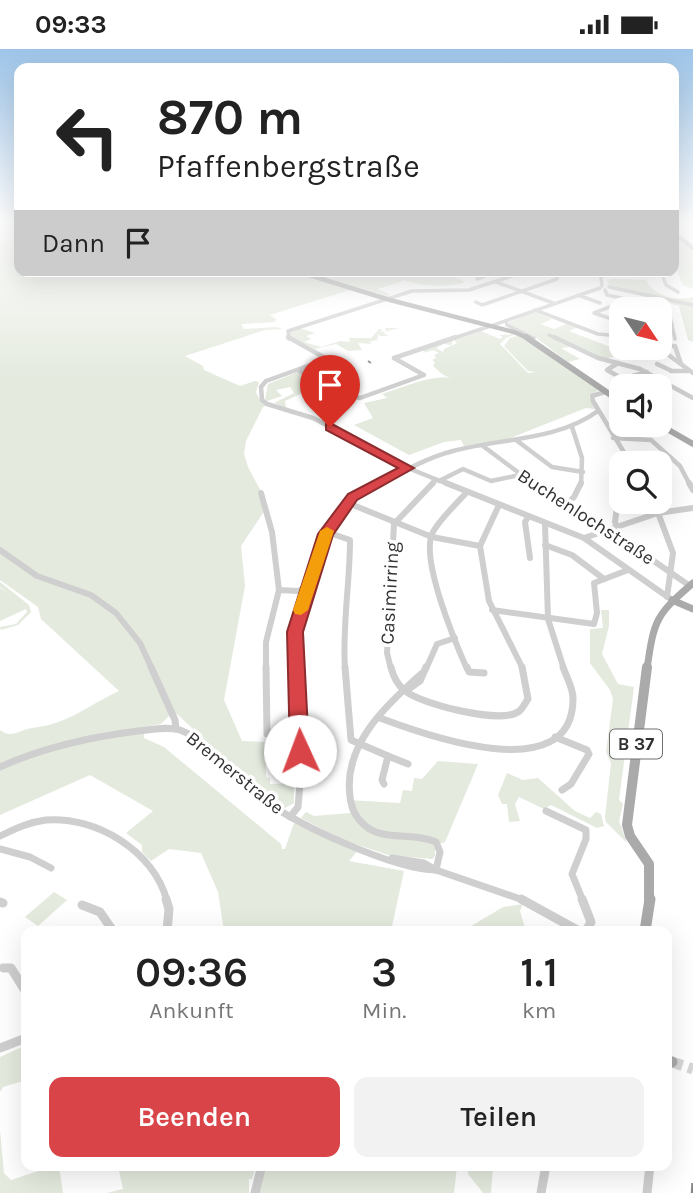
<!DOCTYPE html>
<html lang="de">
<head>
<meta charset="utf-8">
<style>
	body { margin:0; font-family:Karla,sans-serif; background:#f2f2f2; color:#222; height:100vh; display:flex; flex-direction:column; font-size:26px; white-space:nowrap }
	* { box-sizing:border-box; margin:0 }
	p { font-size:23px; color:#767676 }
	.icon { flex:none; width:38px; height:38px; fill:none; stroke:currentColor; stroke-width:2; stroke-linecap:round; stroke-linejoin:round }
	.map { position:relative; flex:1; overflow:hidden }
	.details { position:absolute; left:21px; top:877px; width:651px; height:245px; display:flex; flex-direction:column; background:#fff; border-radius:14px; box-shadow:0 7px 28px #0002 }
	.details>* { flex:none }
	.guide { position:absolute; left:14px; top:14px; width:665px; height:214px; border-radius:14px; box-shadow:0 7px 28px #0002; background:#fff; color:#222; overflow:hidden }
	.needle { width:46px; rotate:125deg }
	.tools { position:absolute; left:609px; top:248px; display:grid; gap:14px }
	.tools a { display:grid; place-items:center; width:63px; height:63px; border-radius:14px; background:#fff; box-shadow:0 7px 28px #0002; font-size:35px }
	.pin { position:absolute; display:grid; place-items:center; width:60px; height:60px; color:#fff; margin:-72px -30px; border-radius:50% 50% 50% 0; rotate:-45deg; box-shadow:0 0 7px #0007 }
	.pin .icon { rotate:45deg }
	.me { position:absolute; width:77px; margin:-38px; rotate:358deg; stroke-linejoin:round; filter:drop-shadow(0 0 5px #0008) }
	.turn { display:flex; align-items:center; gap:24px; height:147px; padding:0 28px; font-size:32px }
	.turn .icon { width:91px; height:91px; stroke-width:2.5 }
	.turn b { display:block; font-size:49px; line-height:60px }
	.then { display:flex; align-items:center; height:66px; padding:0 28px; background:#0003; gap:14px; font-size:26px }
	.eta { display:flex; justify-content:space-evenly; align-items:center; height:119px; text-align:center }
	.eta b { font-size:42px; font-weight:600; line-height:49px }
	.action { display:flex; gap:14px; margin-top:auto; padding:14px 28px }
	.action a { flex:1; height:80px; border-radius:14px; background:#d84447; color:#fff; font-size:28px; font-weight:600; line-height:80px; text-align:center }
	.action a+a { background:#f2f2f2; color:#222 }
	.status { display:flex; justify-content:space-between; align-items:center; height:49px; padding:0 35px; background:#fff; direction:ltr }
	.status svg { height:19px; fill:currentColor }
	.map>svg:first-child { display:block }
	.green { fill:#e4eade }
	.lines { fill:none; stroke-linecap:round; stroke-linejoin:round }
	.major-tunnel { stroke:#d6d6d6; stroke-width:11; stroke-dasharray:11 6; stroke-linecap:butt }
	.minor-far4 { stroke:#cfcfcf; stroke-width:3.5 }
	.minor-far3 { stroke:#cfcfcf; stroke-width:4.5 }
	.minor-far2 { stroke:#cfcfcf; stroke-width:6 }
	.minor-far1 { stroke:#cfcfcf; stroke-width:7 }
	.minor { stroke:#cfcfcf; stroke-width:9 }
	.major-far4 { stroke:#aaa; stroke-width:4.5 }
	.major-far3 { stroke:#aaa; stroke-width:6 }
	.major-far2 { stroke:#aaa; stroke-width:7 }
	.major-far1 { stroke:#aaa; stroke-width:10 }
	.major { stroke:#aaa; stroke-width:11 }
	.rail-far1 { stroke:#878787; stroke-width:2; stroke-dasharray:4.5 3.5; stroke-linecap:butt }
	.rail { stroke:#878787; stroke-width:2.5; stroke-dasharray:10 8; stroke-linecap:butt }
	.route { fill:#d84447; stroke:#8c2c2e; stroke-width:2 }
	.slow { fill:#f59e0b }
	.labels { text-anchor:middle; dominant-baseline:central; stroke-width:7; stroke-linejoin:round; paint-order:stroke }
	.shield { fill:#fff; stroke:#707070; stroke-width:2 }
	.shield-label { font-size:18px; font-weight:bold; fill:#323232 }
	.street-label { font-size:19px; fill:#323232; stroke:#fff }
</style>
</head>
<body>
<div class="status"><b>09:33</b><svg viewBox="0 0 49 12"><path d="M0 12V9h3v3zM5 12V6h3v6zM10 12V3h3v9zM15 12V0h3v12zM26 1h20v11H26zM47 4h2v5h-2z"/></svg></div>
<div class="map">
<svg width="693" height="1144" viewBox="0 0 693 1144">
	<rect width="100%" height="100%" fill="#fff"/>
	<g class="green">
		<path d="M0,174H19V222H295L350,241L270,266L276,270L275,273L241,275L244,280L276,278L283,280L265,281L185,307L203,317L204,321L240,337L255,332L259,333L256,343L261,353L282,360L268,356L263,358L246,392L244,405L248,418L264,448L265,461L241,497L245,537L224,651L242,692L265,693L266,728L270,729V735L294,734V754L285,759L242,726L177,665L169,667L161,675L144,678V689L164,698L281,795L282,800H285L294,774L358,801L349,812L404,822L391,882H224L218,843L201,804L169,800L151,812L142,803V796L126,784L153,762L90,726L0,766V681C11,690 19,681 32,679C68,675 87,657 119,642L41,570L38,558L0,531Z"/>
		<polygon points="674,186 693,200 693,240 683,236 674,214"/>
		<path d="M302,222H475L455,228L465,233C446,240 419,237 400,230L403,232L378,240L391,246L387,247Z"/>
		<path d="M611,230L646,231C654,248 677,252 693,248V293L688,291L679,257L610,238L607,232Z"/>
		<polygon points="534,263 552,270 541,275 554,280 569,274 578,278 569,282 626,304 602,311 571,298 561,299 580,310 568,313 534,287 507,274"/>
		<polygon points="297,278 315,284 306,287 311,290 304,293 321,298 340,292 350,293 349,289 371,289 379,280 382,280 381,283 386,282 385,279 400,279 383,283 388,287 379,287 379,283 377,291 369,293 372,295 358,294 362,301 348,302 336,295 315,300 289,287 288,284"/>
		<path d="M481,282L500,290L503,288L499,286L517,285L506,289L500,295L528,324L536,323L528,322L504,297L510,289L520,286L531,292L599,341L589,347L595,360L586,359L508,390L464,397L461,391L444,393L409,406L354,376L373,369L364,354L387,349L382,345C399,340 433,325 450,329L442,325L433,317L435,313L432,311L436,309L434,306L439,304L433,301L420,305L425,303L422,301L451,291L453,292L451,296L444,295L436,299L443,303L444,300L457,294L453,290Z"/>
		<polygon points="298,323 308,328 304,332 351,357 348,361 311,340 285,352 286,359 274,354 294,344 290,338 276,341 282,347 267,352 265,350 268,335"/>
		<polygon points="0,533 29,556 31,563 18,576 1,581 0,578 16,575 27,563 26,560 0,572 0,539 8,544 0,538"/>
		<polygon points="601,561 609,561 609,577 602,605 618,635 634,638 619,751 623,755 619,772 627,794 606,773 605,768 611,714 606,703 613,650 610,641 590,614 590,580 603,579"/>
		<polygon points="438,712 478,715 445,793 435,797 435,807 432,810 388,806 344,791 301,769 306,763 314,767 350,764 348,751 400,754 403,741 412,742 414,729 422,730"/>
		<polygon points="507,724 523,731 538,729 575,762 590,769 596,763 601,765 604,777 597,779 551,756 544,760 519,748 515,755 520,772 509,773 507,755 502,755 498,746"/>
		<polygon points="54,843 67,851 38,877 25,868"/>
		<polygon points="523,855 520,862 526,882 463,882 503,858"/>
		<polygon points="26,996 26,1031 3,1038 0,1043 0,1008"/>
		<polygon points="0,1081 4,1124 11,1131 38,1122 43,1117 59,1117 63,1144 0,1144"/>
		<polygon points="118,1117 118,1116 256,1117 252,1130 249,1130 249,1144 107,1144 123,1140"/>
		<polygon points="263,1117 457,1117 454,1144 256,1144"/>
		<polygon points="467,1117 493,1117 491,1144 483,1144 468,1125"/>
	</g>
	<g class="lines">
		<polyline class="major-tunnel" points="672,1013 693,1020"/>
		<g class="minor-far4">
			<polyline points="600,222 602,237"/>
			<polyline points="661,222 666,236 678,243"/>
			<polyline points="477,230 498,222"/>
			<polyline points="496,233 553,254"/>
			<polyline points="609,238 693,256"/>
			<polyline points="605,241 607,246 668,259 675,290"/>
			<polyline points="578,246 600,254"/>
			<polyline points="476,253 482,256 557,230 556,222"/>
			<polyline points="535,261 598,285 621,287"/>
			<polyline points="506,272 507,276 534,289"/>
			<polyline points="621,273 594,264 625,252"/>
			<polyline points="660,275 672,275"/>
			<polyline points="479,281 600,239"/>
			<polyline points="549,286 558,290"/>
			<polyline points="289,290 288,282 412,242 469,241 527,222"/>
			<polyline points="451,290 481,280"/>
		</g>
		<g class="minor-far3">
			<polyline points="288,288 327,310"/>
			<polyline points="554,288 598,309 640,320 693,349"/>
			<polyline points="660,297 675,297 681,315"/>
			<polyline points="659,299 693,324"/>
			<polyline points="394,309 456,288"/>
			<polyline points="327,310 266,332 261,338 262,351 267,355 313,369 403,417 450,436"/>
			<polyline points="618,314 607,321 637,338"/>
			<polyline points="657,315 672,322"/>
			<polyline points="298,321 352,348 360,349 424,326 394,309"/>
			<polyline points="671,322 688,322"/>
			<polyline points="622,330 647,323"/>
			<polyline points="633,335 658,329"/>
			<polyline points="657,338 668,335"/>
			<polyline points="605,343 592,347 593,352 631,415"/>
			<polyline points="660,347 669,346"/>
			<polyline points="572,378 582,409 581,436"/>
			<polyline points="613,389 651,391 680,417 690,436"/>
			<polyline points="516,391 552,418 583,423"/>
			<polyline points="483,397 535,436"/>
			<polyline points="619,419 621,436"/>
			<polyline points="439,432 463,420 491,432 520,426"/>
			<path d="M379,436C404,422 426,409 453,402C501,389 557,392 598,362"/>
			<polyline points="431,436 436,431"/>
		</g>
		<g class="minor-far2">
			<polyline points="446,434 584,489 672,551"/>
			<polyline points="532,434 609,481 690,537"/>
			<polyline points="689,434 693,441"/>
			<path d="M467,443C458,453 437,473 432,485C421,512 455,593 467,620"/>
			<polyline points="261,444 272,483 279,541 298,542 308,537"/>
			<polyline points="654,453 673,504 667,548"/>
			<polyline points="348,454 432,488 480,497 489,552 523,620"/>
			<polyline points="566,456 574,448 581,434"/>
			<polyline points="528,468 525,473 530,509"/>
			<polyline points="545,474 548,570 564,620"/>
			<polyline points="394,475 433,434"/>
			<polyline points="617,478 615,473 620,434"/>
			<path d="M327,483L350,491C350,534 342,577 345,620"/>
			<polyline points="584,489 658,464 693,459"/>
			<polyline points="545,496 572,506 604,530"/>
			<polyline points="480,497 499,456"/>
			<polyline points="0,501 37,527 91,546 116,564 140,594 152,620"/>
			<polyline points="492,561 594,575 597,564 594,534 628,521"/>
			<polyline points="266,620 266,593 279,541"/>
			<polyline points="296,620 295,583 325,485 350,452 383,434"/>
			<polyline points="391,620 387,604 394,475"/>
			<polyline points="426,620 437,595 455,589"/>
		</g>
		<g class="minor-far1">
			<polyline points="151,618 175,671 176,680"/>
			<polyline points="266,618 267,685"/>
			<polyline points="345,618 351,691 388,707 382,731 384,735"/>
			<path d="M391,618C393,627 397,635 404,641C419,655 500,675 518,663C522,661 525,654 528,650L522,618"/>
			<polyline points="467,618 469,623 484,624"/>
			<path d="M421,625C386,656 343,696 350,747C351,760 357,771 368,779C388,792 414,783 436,793L440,803L436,821"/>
			<polyline points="406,642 420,632 426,618"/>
			<path d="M380,669C425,686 574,740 573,649C573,639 566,627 563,618"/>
			<polyline points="555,688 587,701 589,705 571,735 562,741"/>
			<polyline points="388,707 408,715"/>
			<path d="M0,718C44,698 90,688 138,682C151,681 167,677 180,681C207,691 235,727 257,746C289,773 395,821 436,821"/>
			<polyline points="546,762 586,781 586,790 572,825 583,852"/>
			<polyline points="290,768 298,758 300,734 296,618"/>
			<path d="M0,787C15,780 29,773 46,771C96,767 154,802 167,852"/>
			<polyline points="0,800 30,808 51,819"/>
			<polyline points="392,809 424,814 436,821 526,852"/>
		</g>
		<g class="minor">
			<polyline points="166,850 169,860 167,882"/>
			<polyline points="521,850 579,882"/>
			<polyline points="582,850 591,873 586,882"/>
			<polyline points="0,853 3,854"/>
			<polyline points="82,856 100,863 113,882"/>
			<polyline points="3,919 11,919 26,943"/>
			<polyline points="0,999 26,989"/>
			<polyline points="255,1144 262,1116"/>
			<polyline points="541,1144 546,1116"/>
			<polyline points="647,1144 650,1116"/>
		</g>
		<g class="major-far4">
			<polyline points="674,184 693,199"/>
			<polyline points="298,222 325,231"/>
			<polyline points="322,230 390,251 514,283 530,290"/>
		</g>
		<g class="major-far3">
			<polyline points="526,288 621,353"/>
			<polyline points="660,376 693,395"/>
		</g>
		<g class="major-far2">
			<polyline points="672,551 693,560"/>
			<path d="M647,620C654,570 656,566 693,534"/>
		</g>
		<polyline class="major-far1" points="647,618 627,776 630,787 649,815 649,852"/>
		<g class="major">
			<polyline points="645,882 650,850"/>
			<polyline points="667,1011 672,1013"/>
		</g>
		<polyline class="rail-far1" points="368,312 371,314"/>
		<polyline class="rail" points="692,1144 693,1127"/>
	</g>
	<linearGradient id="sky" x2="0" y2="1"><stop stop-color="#9ec5e9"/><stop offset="0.52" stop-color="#fff"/><stop offset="1" stop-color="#fff" stop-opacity="0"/></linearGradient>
	<rect width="693" height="334" fill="url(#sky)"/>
	<polygon class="route" points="330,374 414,419 357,451 333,486 303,583 309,702 306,707 293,707 290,702 287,583 318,485 348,445 398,419 326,381 326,375"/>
	<polygon class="slow" points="327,478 334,482 308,561 301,566 295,565 293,561 320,482"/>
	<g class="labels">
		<rect class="shield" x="610" y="680.5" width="52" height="29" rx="5"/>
		<g class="shield-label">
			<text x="636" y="695">B 37</text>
		</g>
		<g class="street-label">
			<text transform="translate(586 468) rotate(33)">Buchenlochstraße</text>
			<text transform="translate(390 544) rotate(-87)">Casimirring</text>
			<text transform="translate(235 724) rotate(39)">Bremerstraße</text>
		</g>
	</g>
</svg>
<div class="tools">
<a><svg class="needle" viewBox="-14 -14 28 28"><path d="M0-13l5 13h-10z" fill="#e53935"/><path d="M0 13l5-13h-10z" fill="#767676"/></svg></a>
<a><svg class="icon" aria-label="sound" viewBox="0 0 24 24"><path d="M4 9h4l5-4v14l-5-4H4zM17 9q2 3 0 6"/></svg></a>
<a><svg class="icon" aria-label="search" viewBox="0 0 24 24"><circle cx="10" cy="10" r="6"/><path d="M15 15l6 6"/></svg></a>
</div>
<div class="pin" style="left:330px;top:378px;background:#d93025"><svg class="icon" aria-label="arrive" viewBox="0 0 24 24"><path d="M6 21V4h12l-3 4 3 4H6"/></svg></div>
<svg class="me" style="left:300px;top:702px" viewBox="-20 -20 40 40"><circle r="19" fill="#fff"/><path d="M0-13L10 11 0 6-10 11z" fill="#d84447"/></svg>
<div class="guide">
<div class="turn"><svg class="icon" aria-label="left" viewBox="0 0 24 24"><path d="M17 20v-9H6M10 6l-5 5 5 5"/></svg><div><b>870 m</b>Pfaffenbergstraße</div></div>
<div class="then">Dann<svg class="icon" aria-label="arrive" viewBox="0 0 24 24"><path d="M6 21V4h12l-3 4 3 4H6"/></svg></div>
</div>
<section class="details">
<div class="eta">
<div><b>09:36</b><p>Ankunft</p></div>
<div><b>3</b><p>Min.</p></div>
<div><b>1.1</b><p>km</p></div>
</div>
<div class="action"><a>Beenden</a><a>Teilen</a></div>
</section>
</div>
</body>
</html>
